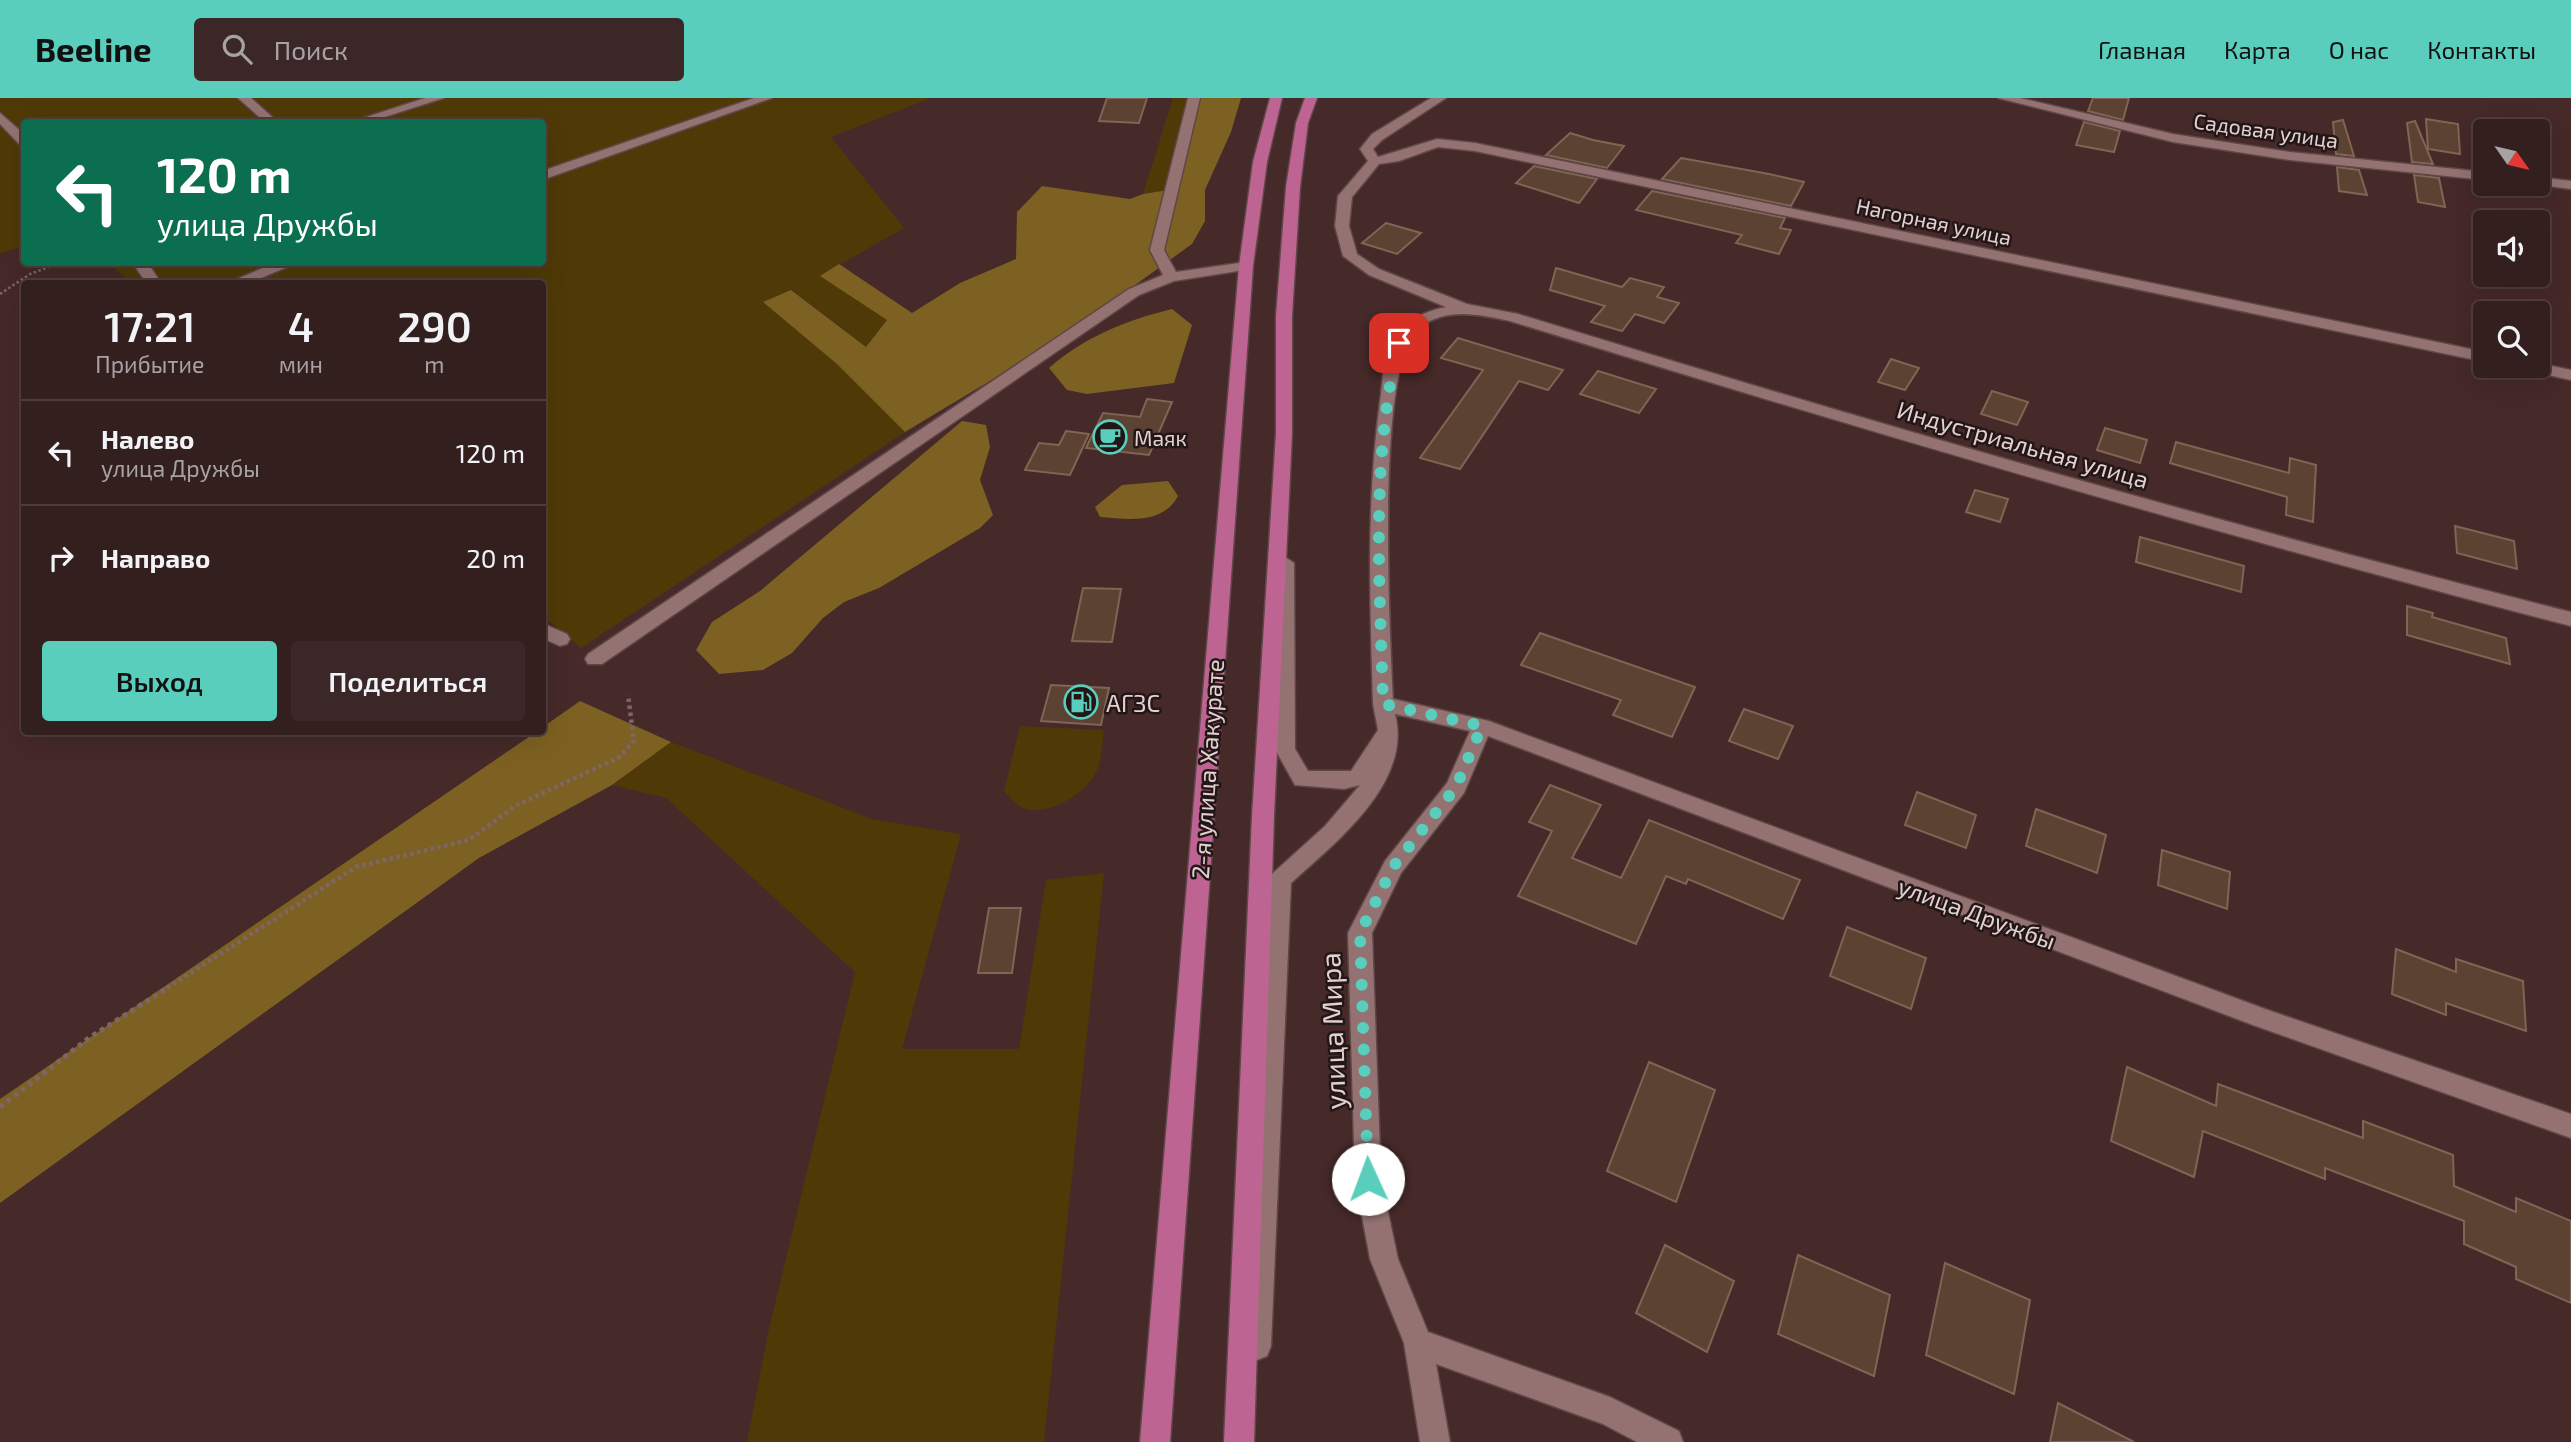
<!DOCTYPE html>
<html lang="ru">
<head>
<meta charset="utf-8">
<style>
	body { margin:0; font-family:"Exo 2",sans-serif; background:#3c2728; color:#f1f3f6; height:100vh; display:flex; flex-direction:column; font-size:26px; white-space:nowrap }
	* { box-sizing:border-box; margin:0 }
	p { font-size:23px; color:#a9a2a4 }
	.icon { flex:none; width:38px; height:38px; fill:none; stroke:currentColor; stroke-width:2; stroke-linecap:round; stroke-linejoin:round }
	.map { position:relative; flex:1; overflow:hidden }
	.details { position:absolute; left:21px; top:182px; width:525px; height:455px; display:flex; flex-direction:column; background:#341f1f; border-radius:7px; box-shadow:0 7px 28px #0002,0 0 0 2px #4e3d3d }
	.details>* { flex:none }
	.hud { position:absolute; left:21px; top:21px; width:525px; height:147px; border-radius:7px; box-shadow:0 7px 28px #0002,0 0 0 2px #4e3d3d; background:#0b6e4f; color:#fff; overflow:hidden }
	.needle { width:46px; rotate:124deg }
	.controls { position:absolute; left:2473px; top:21px; display:grid; gap:14px }
	.controls a { display:grid; place-items:center; width:77px; height:77px; border-radius:7px; background:#341f1f; box-shadow:0 7px 28px #0002,0 0 0 2px #4e3d3d; font-size:35px }
	.pin { position:absolute; display:grid; place-items:center; width:60px; height:60px; color:#fff; margin:-30px; border-radius:14px; box-shadow:0 4px 10px #0006 }
	.me { position:absolute; width:77px; margin:-38px; rotate:358deg; stroke-linejoin:round; filter:drop-shadow(0 0 5px #0008) }
	.turn { display:flex; align-items:center; gap:24px; height:147px; padding:0 21px; font-size:32px }
	.turn .icon { width:91px; height:91px; stroke-width:2.5 }
	.turn b { display:block; font-size:49px; line-height:60px }
	.eta { display:flex; justify-content:space-evenly; align-items:center; height:119px; text-align:center }
	.eta b { font-size:42px; font-weight:600; line-height:49px }
	.primary-button { display:flex; gap:14px; margin-top:auto; padding:14px 21px }
	.primary-button a { flex:1; height:80px; border-radius:7px; background:#5acebd; color:#111; font-size:28px; font-weight:600; line-height:80px; text-align:center }
	.primary-button a+a { background:#3c2728; color:#f1f3f6 }
	ul { padding:0; list-style:none }
	li { display:flex; align-items:center; gap:21px; height:105px; padding:0 21px; border-top:2px solid #4e3d3d }
	li div { flex:1 }
	li b { display:block; font-size:26px }
	li em { font-style:normal }
	header { display:flex; align-items:center; gap:42px; box-sizing:border-box; height:98px; padding:0 35px; background:#5acebd; color:#111 }
	header strong { font-size:33px }
	nav { display:flex; gap:38px; margin-inline-start:auto; font-size:24px }
	.search { width:490px; height:63px; background:#3c2728; display:flex; align-items:center; gap:18px; box-sizing:border-box; padding:0 24px; border-radius:7px; color:#a9a2a4; font-size:26px }
	.map>svg:first-child { display:block }
	.green { fill:#4f3a07 }
	.forest { fill:#7d6122 }
	.building { fill:#5c4233; stroke:#806454; stroke-width:2 }
	.lines { fill:none; stroke-linecap:round; stroke-linejoin:round }
	.minor-casing { stroke:#5f4647; stroke-width:3 }
	.major-casing { stroke:#5f4647; stroke-width:3 }
	.path-far2 { stroke:#7f6666; stroke-width:2.5; stroke-dasharray:2.5 2.5; stroke-linecap:butt }
	.path-far1 { stroke:#7f6666; stroke-width:4.5; stroke-dasharray:3.5 3.5; stroke-linecap:butt }
	.path { stroke:#7f6666; stroke-width:5; stroke-dasharray:4.5 4.5; stroke-linecap:butt }
	.minor { fill:#947272; fill-rule:evenodd }
	.major { fill:#be6492; fill-rule:evenodd }
	.route { stroke:#5acebd; stroke-width:12; stroke-dasharray:0 21.6 }
	.labels { text-anchor:middle; dominant-baseline:central; stroke-width:5; stroke-linejoin:round; paint-order:stroke }
	.far-street-label { font-size:21px; fill:#e3d0d0; stroke:#231616 }
	.far-poi-label { font-size:21px; fill:#e3d0d0; stroke:#231616; text-anchor:start }
	.street-label { font-size:24px; fill:#e3d0d0; stroke:#231616 }
	.poi-label { font-size:24px; fill:#e3d0d0; stroke:#231616; text-anchor:start }
	.near-street-label { font-size:28px; fill:#e3d0d0; stroke:#231616 }
</style>
</head>
<body>
<header>
<strong>Beeline</strong>
<div class="search"><svg class="icon" aria-label="search" viewBox="0 0 24 24"><circle cx="10" cy="10" r="6"/><path d="M15 15l6 6"/></svg>Поиск</div>
<nav><a>Главная</a><a>Карта</a><a>О нас</a><a>Контакты</a></nav>
</header>
<div class="map">
<svg width="2571" height="1344" viewBox="0 0 2571 1344">
	<rect width="100%" height="100%" fill="#462929"/>
	<g class="green">
		<polygon points="0,0 931,0 831,39 904,130 820,178 887,222 866,249 792,192 764,204 837,266 905,334 581,550 543,518 542,186 131,185 109,165 542,164 542,24 24,24 24,148 0,155"/>
		<polygon points="1173,0 1195,0 1169,92 1143,96"/>
		<path d="M1020,628L1104,632C1102,645 1102,665 1095,676C1084,696 1054,714 1030,712C1019,711 1011,701 1004,693Z"/>
		<polygon points="671,644 872,721 961,736 902,951 1019,951 1046,782 1104,775 1044,1344 747,1344 768,1235 855,874 666,700 612,687"/>
	</g>
	<g class="forest">
		<polygon points="1195,0 1241,0 1231,34 1205,92 1205,123 1192,146 1063,239 905,334 837,266 763,204 791,192 866,249 887,222 820,178 839,166 912,215 960,185 1016,161 1017,114 1042,88 1130,101 1143,96 1168,92"/>
		<path d="M1172,211L1192,227L1174,285L1087,296L1067,292L1049,270C1084,239 1127,222 1172,211Z"/>
		<polygon points="962,323 986,327 990,349 980,382 993,417 980,430 879,490 844,504 823,520 792,555 763,572 719,576 696,552 712,524 760,493"/>
		<path d="M1168,383L1178,398C1163,427 1127,421 1100,419L1095,409L1122,387Z"/>
		<polygon points="580,603 671,644 612,687 479,760 0,1105 0,1001 536,634 542,634 543,629"/>
	</g>
	<g class="building">
		<polygon points="1107,0 1147,0 1139,25 1099,23"/>
		<polygon points="2093,0 2129,0 2123,22 2088,13"/>
		<polygon points="2426,21 2458,26 2460,56 2428,51"/>
		<polygon points="2343,22 2354,58 2336,56 2333,24"/>
		<polygon points="2415,23 2433,66 2412,64 2407,25"/>
		<polygon points="2084,24 2120,33 2114,54 2076,47"/>
		<polygon points="1570,35 1593,42 1624,48 1607,70 1546,57"/>
		<polygon points="1681,60 1769,76 1804,84 1791,108 1662,81"/>
		<polygon points="1534,68 1597,81 1579,105 1516,85"/>
		<polygon points="2337,69 2359,72 2367,97 2339,93"/>
		<polygon points="2414,77 2439,80 2445,109 2418,104"/>
		<polygon points="1652,93 1785,120 1780,130 1791,132 1779,156 1736,145 1742,137 1636,112"/>
		<polygon points="1386,125 1421,135 1397,156 1362,145"/>
		<polygon points="1556,170 1622,189 1630,180 1664,189 1657,199 1679,205 1664,225 1635,216 1622,233 1591,224 1605,208 1550,192"/>
		<polygon points="1458,240 1563,272 1548,292 1519,283 1460,371 1420,360 1483,272 1441,260"/>
		<polygon points="1891,261 1919,270 1905,292 1878,284"/>
		<polygon points="1598,273 1656,291 1639,315 1580,296"/>
		<polygon points="1992,293 2028,304 2017,327 1981,316"/>
		<polygon points="1147,301 1172,304 1149,357 1086,350 1103,315 1140,319"/>
		<polygon points="2105,330 2147,342 2140,365 2097,352"/>
		<polygon points="1066,333 1089,336 1070,377 1025,372 1039,345 1059,347"/>
		<polygon points="2176,344 2289,375 2290,360 2316,367 2313,424 2286,417 2287,399 2170,365"/>
		<polygon points="1975,392 2008,401 2000,424 1966,414"/>
		<polygon points="2455,428 2514,443 2517,471 2457,455"/>
		<polygon points="2140,439 2244,468 2241,494 2136,464"/>
		<polygon points="1083,490 1121,491 1112,544 1072,543"/>
		<polygon points="2407,508 2433,515 2432,519 2506,540 2510,566 2407,537"/>
		<polygon points="1540,535 1695,589 1672,639 1613,617 1621,602 1521,567"/>
		<polygon points="1051,587 1109,590 1101,627 1041,623"/>
		<polygon points="1744,611 1793,628 1778,661 1729,643"/>
		<polygon points="1550,687 1601,707 1572,760 1621,780 1649,722 1800,782 1783,821 1688,781 1686,786 1666,778 1636,846 1518,798 1552,733 1529,724"/>
		<polygon points="1917,694 1976,717 1966,750 1905,727"/>
		<polygon points="2036,711 2106,737 2097,775 2026,748"/>
		<polygon points="2162,752 2230,774 2227,811 2158,787"/>
		<polygon points="989,810 1021,810 1012,875 978,875"/>
		<polygon points="1847,829 1926,860 1911,911 1830,878"/>
		<polygon points="2396,851 2456,874 2456,861 2523,883 2526,933 2446,905 2446,917 2392,896"/>
		<polygon points="1649,964 1715,992 1676,1104 1607,1073"/>
		<polygon points="2127,969 2216,1008 2218,986 2363,1040 2363,1023 2453,1057 2454,1088 2516,1114 2516,1100 2571,1123 2571,1205 2516,1181 2516,1169 2464,1146 2464,1123 2325,1070 2325,1081 2203,1033 2194,1079 2111,1043"/>
		<polygon points="1665,1147 1734,1183 1707,1254 1636,1215"/>
		<polygon points="1798,1157 1890,1197 1874,1278 1778,1236"/>
		<polygon points="1945,1165 2030,1202 2014,1296 1926,1257"/>
		<polygon points="2058,1305 2134,1344 2050,1344"/>
	</g>
	<g class="lines">
		<defs>
			<g id="minor">
				<polygon points="238,0 251,0 278,24 265,24"/>
				<polygon points="425,0 444,0 369,24 351,24"/>
				<polygon points="754,0 772,0 542,82 542,73"/>
				<polygon points="1188,0 1200,0 1164,152 1176,174 1246,164 1251,165 1253,168 1251,171 1174,183 1139,197 602,566 588,566 585,561 588,556 1129,191 1163,177 1150,152"/>
				<path d="M1431,0H1446L1382,42L1373,51L1378,59L1437,41L1475,45L2485,254V264L1475,53L1438,49L1399,63L1379,66L1352,99L1349,128L1357,156L1379,171L1467,206L1518,216C1867,323 2217,425 2571,514V528C2215,436 1862,332 1510,223C1479,217 1446,208 1418,231C1375,269 1390,537 1393,601L1489,623L2265,911L2571,1016V1040L2253,927L1488,638L1464,695L1401,775L1372,835L1381,1081L1398,1161L1428,1234L1610,1299L1679,1333L1683,1344H1637L1603,1326L1436,1266L1450,1344H1420L1404,1245L1370,1161L1355,1081L1348,835L1385,763L1447,685L1470,633L1395,616C1413,685 1335,745 1291,785L1271,1248L1267,1258L1257,1262L1247,1258L1243,1248L1269,782L1272,776L1325,728L1360,687L1344,691L1295,687L1275,651L1276,465L1285,459L1294,465L1295,651L1308,673H1351L1378,632L1373,606C1370,505 1366,404 1380,303C1383,285 1382,263 1391,246C1403,223 1422,214 1446,209L1369,177L1343,158L1335,128L1338,98L1368,63L1360,51L1372,36Z"/>
				<polygon points="1998,0 2020,0 2173,36 2290,54 2485,74 2485,82 2290,62 2173,44"/>
				<polygon points="0,15 24,36 24,47 19,46 0,26"/>
				<polygon points="2538,79 2571,83 2571,91 2533,86 2538,86"/>
				<polygon points="132,164 147,164 162,186 147,186"/>
				<polygon points="277,164 299,164 247,186 225,186"/>
				<polygon points="2538,265 2571,272 2571,282 2521,271 2519,268 2538,268"/>
				<polygon points="542,525 567,536 570,541 567,546 560,548 542,540"/>
			</g>
			<g id="major">
				<polygon points="1270,0 1282,0 1267,64 1253,168 1170,1344 1140,1344 1239,168 1253,64"/>
				<polygon points="1305,0 1317,0 1308,25 1300,89 1292,218 1292,335 1274,718 1254,1344 1224,1344 1252,718 1276,335 1276,218 1286,89 1296,25"/>
			</g>
		</defs>
		<use href="#minor" class="minor-casing"/>
		<use href="#major" class="major-casing"/>
		<polyline class="path-far2" points="0,196 30,176 62,164"/>
		<polyline class="path-far1" points="167,890 356,769 469,742 517,707 618,660 634,643 628,597"/>
		<polyline class="path" points="0,1009 89,940 169,889"/>
		<use href="#minor" class="minor"/>
		<use href="#major" class="major"/>
	</g>
	<g class="lines">
		<path class="route" d="M1368,1081L1360,835L1393,769L1456,689L1482,628L1383,606C1380,488 1370,359 1399,245"/>
	</g>
	<defs>
		<symbol id="cafe-ring" viewBox="-11 -11 22 22"><circle r="9.5" fill="#231616" stroke="#5acebd" stroke-width="1.5"/><path d="M-5.5-4.5H6V0H3Q3 3.5 0 3.5H-2.5Q-5.5 3.5-5.5 0ZM3-3.2v2h1.7v-2ZM-6 4.5H4V6H-6Z" fill="#5acebd"/></symbol>
		<symbol id="fuel-ring" viewBox="-11 -11 22 22"><circle r="9.5" fill="#231616" stroke="#5acebd" stroke-width="1.5"/><path d="M-5.5-6h7V0h2V4h1.3V-2.5L3-4.5l.8-.8L6-3V5H2.5V1h-1V6h-7ZM-4.2-4.7v3.2H.2V-4.7Z" fill="#5acebd"/></symbol>
	</defs>
	<g fill-rule="evenodd">
		<use href="#cafe-ring" x="1091" y="320" width="38" height="38"/>
		<use href="#fuel-ring" x="1062" y="585" width="38" height="38"/>
	</g>
	<g class="labels">
		<g class="far-street-label">
			<text transform="translate(2266 32) rotate(8)">Садовая улица</text>
			<text transform="translate(1934 123) rotate(12)">Нагорная улица</text>
		</g>
		<g class="far-poi-label">
			<text x="1134" y="339">Маяк</text>
		</g>
		<g class="street-label">
			<text transform="translate(2023 346) rotate(16)">Индустриальная улица</text>
			<text transform="translate(1207 671) rotate(-86)">2-я улица Хакурате</text>
			<text transform="translate(1977 815) rotate(20)">улица Дружбы</text>
		</g>
		<g class="poi-label">
			<text x="1106" y="604">АГЗС</text>
		</g>
		<g class="near-street-label">
			<text transform="translate(1332 933) rotate(-92)">улица Мира</text>
		</g>
	</g>
</svg>
<div class="controls">
<a><svg class="needle" viewBox="-14 -14 28 28"><path d="M0-13l5 13h-10z" fill="#e53935"/><path d="M0 13l5-13h-10z" fill="#a9a2a4"/></svg></a>
<a><svg class="icon" aria-label="sound" viewBox="0 0 24 24"><path d="M4 9h4l5-4v14l-5-4H4zM17 9q2 3 0 6"/></svg></a>
<a><svg class="icon" aria-label="search" viewBox="0 0 24 24"><circle cx="10" cy="10" r="6"/><path d="M15 15l6 6"/></svg></a>
</div>
<div class="pin" style="left:1399px;top:245px;background:#d93025"><svg class="icon" aria-label="arrive" viewBox="0 0 24 24"><path d="M6 21V4h12l-3 4 3 4H6"/></svg></div>
<svg class="me" style="left:1368px;top:1081px" viewBox="-20 -20 40 40"><circle r="19" fill="#fff"/><path d="M0-13L10 11 0 6-10 11z" fill="#5acebd"/></svg>
<div class="hud">
<div class="turn"><svg class="icon" aria-label="left" viewBox="0 0 24 24"><path d="M17 20v-9H6M10 6l-5 5 5 5"/></svg><div><b>120 m</b>улица Дружбы</div></div>
</div>
<section class="details">
<div class="eta">
<div><b>17:21</b><p>Прибытие</p></div>
<div><b>4</b><p>мин</p></div>
<div><b>290</b><p>m</p></div>
</div>
<ul>
<li><svg class="icon" aria-label="left" viewBox="0 0 24 24"><path d="M17 20v-9H6M10 6l-5 5 5 5"/></svg><div><b>Налево</b><p>улица Дружбы</p></div><em>120 m</em></li>
<li><svg class="icon" aria-label="right" viewBox="0 0 24 24"><path d="M7 20v-9h11M14 6l5 5-5 5"/></svg><div><b>Направо</b></div><em>20 m</em></li>
</ul>
<div class="primary-button"><a>Выход</a><a>Поделиться</a></div>
</section>
</div>
</body>
</html>
